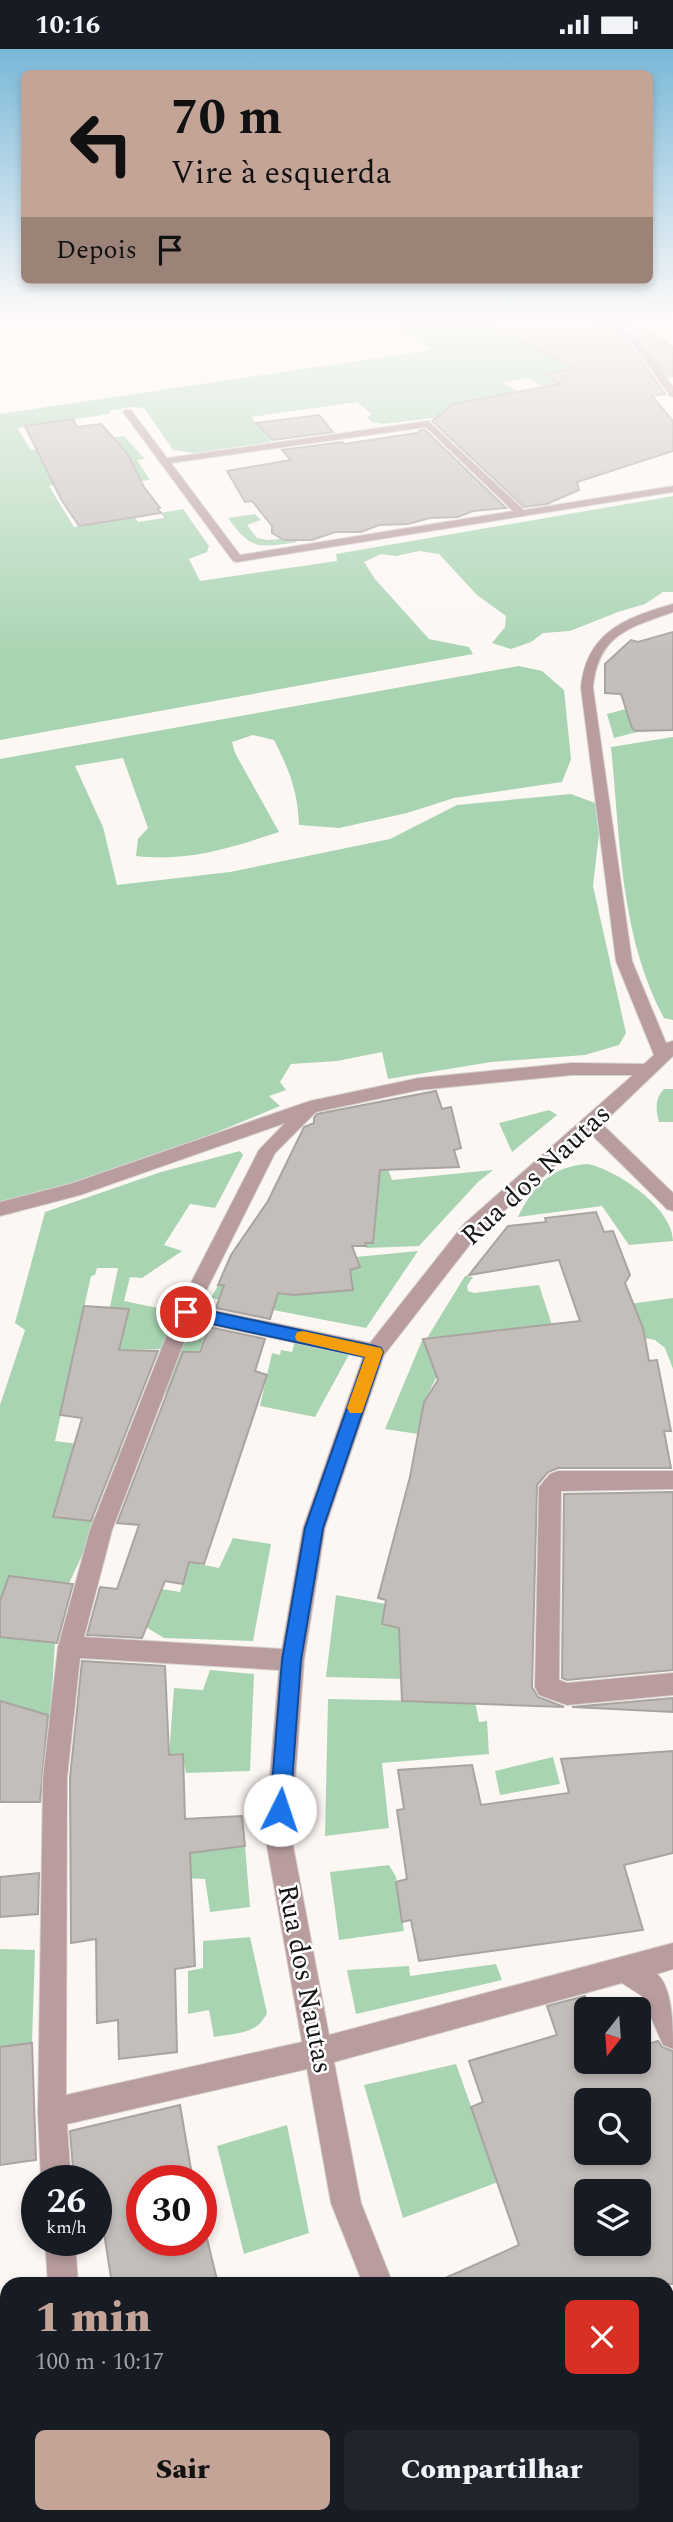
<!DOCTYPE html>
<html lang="pt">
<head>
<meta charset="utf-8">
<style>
	body { margin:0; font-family:Spectral,serif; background:#20242c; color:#f1f3f6; height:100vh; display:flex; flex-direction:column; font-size:26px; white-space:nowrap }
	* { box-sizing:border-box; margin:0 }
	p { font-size:23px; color:#9ea1a6 }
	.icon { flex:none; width:38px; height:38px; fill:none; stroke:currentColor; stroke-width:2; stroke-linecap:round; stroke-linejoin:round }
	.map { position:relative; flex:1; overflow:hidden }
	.drawer { position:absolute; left:0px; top:2228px; width:674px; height:247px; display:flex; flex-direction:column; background:#171b24; border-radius:21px 21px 0 0; box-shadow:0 4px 10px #0003 }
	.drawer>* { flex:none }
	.guide { position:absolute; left:21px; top:21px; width:632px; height:214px; border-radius:10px; box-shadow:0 4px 10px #0003; background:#c3a497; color:#111; overflow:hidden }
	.needle { width:46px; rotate:197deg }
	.buttons { position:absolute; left:574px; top:1948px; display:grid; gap:14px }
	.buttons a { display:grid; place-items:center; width:77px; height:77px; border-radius:10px; background:#171b24; box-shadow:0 4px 10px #0003; font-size:35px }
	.speed { position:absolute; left:21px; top:2116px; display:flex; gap:14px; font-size:35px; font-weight:700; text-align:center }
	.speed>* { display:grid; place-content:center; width:91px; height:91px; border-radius:50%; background:#171b24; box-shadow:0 4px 10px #0003; line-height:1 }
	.speed small { font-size:18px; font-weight:400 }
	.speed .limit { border:10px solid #d22; background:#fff; color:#111 }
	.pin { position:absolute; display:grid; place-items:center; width:60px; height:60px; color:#fff; margin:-30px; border:4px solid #fff; border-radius:50%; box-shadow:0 2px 7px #0007 }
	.me { position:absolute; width:77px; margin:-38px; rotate:4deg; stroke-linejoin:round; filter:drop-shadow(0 0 5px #0008) }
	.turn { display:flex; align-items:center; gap:24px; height:147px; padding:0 35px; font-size:32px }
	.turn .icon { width:91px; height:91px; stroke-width:2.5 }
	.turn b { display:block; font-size:49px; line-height:60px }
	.then { display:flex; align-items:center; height:66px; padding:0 35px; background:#0003; gap:14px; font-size:26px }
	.round { display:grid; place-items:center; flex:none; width:74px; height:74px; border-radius:10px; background:#20242c }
	.headline { display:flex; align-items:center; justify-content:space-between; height:119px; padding:0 35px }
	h1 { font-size:42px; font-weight:800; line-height:52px; color:#c3a497 }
	.cta { display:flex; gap:14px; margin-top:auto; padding:14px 35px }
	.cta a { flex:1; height:80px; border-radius:10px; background:#c3a497; color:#111; font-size:28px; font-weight:800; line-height:80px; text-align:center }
	.cta a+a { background:#20242c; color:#f1f3f6 }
	.status { display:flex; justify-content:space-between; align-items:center; height:49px; padding:0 35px; background:#171b24; direction:ltr }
	.status svg { height:19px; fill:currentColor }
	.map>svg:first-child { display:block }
	.green { fill:#a8d4b1 }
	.building { fill:#c4bebb; stroke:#aaa4a1; stroke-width:2; fill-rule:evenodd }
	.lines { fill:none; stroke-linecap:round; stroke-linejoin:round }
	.minor-casing { stroke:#d8d3d0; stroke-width:2 }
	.minor { fill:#b89c9e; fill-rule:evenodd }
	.route { fill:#1a73e8; stroke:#114b97; stroke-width:2 }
	.slow { fill:#f59e0b }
	.labels { text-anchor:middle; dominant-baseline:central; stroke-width:5; stroke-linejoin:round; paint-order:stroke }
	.street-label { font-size:28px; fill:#181615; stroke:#fff }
</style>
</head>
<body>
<div class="status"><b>10:16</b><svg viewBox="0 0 49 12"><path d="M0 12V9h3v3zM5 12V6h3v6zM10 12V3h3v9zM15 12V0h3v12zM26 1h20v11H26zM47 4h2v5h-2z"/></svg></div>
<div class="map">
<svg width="673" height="2473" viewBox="0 0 673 2473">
	<rect width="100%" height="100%" fill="#fdf7f4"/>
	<g class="green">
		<path d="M413,267H518L593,316L547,325L565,334L550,342L527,329L503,334L529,348L483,349L481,365L444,358L464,365L384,375L372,373L367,368L372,365L357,353L251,368L271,390V393L195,404L173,401L144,359L134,358L111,361L109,365L17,379L31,401L124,387L145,410L137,411L150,431L142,432L134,418C105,423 76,429 49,437L74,478L135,468L138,473L164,469L161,464L183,460L209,497L207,503L189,510L200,532L337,512L336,505L673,447V543H663L645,555L618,563L570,582L543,584L531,593L511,600L492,594L505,578L506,567L477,546L439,505L419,502L396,507L381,505L364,513L375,530L429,590L469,598L473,605L0,691V365L432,301L387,271Z"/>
		<path d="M255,465L261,471L247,476L257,489L268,491L295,489L297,493C258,499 251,501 228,469Z"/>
		<path d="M519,617L542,622L564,641L571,710L562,733L454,749L407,764L339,779L299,776C298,743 289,720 274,691L253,686L232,693L235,704L279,783C230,799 189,813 136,807L138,790L148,779L123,709L75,717L103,778L117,836L230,823L390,790L457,756L571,745L595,754L599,785L593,837L626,984L619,996L585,1006L491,1013L388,1030L382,1003L337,1012L291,1015L280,1033L286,1041L269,1047L280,1057C186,1097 100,1129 0,1154V710Z"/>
		<polygon points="626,660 637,683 614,689 607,665"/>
		<path d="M673,688V971L664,969C620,888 620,788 611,698Z"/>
		<path d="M664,1040H673V1073H659C656,1061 654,1050 664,1040Z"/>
		<polygon points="549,1061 557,1066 512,1103 499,1074"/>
		<polygon points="240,1102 243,1106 215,1159 190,1155 164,1196 182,1202 142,1229 130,1228 124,1252 177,1263 163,1300 115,1301 129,1260 110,1258 118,1219 97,1219 95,1226 91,1227 55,1392 124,1401 109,1421 66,1425 53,1468 85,1471 87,1467 100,1469 69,1534 9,1527 0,1552 0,1356 25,1281 15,1274 45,1163 161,1123"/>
		<path d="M588,1115C617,1121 673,1159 673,1192L629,1196L602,1157L518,1168C533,1137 552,1117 588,1115Z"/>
		<polygon points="326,1118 388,1120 392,1131 493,1121 478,1133 419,1197 366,1199 365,1194 373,1194 374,1181"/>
		<polygon points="418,1202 366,1279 211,1249 218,1236 293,1246 353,1241 350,1220 360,1218 356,1208"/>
		<polygon points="465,1227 473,1228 467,1237 468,1242 474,1244 539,1236 552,1276 427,1289"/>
		<polygon points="673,1249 673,1320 665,1299 655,1291 640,1288 593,1260"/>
		<polygon points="195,1269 209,1272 185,1346 163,1344"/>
		<polygon points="423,1289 439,1323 424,1353 418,1385 385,1380"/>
		<polygon points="295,1292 351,1302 315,1368 260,1357 272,1304 280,1306 281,1301 292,1303"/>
		<polygon points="233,1489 271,1495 253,1592 164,1589 146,1578 162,1540 180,1543 189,1513 219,1519"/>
		<polygon points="336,1546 386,1555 382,1576 450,1589 402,1630 326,1628"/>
		<polygon points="0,1588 55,1593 49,1694 18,1691 13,1656 0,1652"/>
		<polygon points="210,1621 254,1625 250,1722 186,1724 182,1705 169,1706 174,1639 203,1641"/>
		<polygon points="328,1650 475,1653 479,1673 487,1672 489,1705 382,1714 389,1779 325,1787"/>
		<polygon points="553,1708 560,1735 500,1746 495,1722"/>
		<polygon points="245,1797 250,1858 210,1863 205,1830 183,1829 182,1805"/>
		<polygon points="389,1816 396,1828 404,1882 339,1891 330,1823"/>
		<path d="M250,1888L267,1964C257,1986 235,1984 214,1988L209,1961L188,1965V1922L203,1919V1892Z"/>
		<polygon points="0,1900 35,1901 32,1994 0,1998"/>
		<polygon points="496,1915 502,1931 356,1965 347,1921 409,1917 410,1927"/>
		<polygon points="456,2015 498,2133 403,2169 364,2036"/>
		<polygon points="287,2076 309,2184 244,2205 217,2097"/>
		<polygon points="7,2308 7,2386 0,2388 0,2434 0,2310"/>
	</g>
	<g class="building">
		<polygon points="469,267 579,267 616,286 631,297 665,345 652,347 673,372 673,402 577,433 579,441 547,455 524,458 432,372 453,355 560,335 546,325 577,319"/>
		<polygon points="601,267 620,267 673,298 673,327 669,327 637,288 625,278"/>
		<polygon points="319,366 333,383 273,391 256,374"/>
		<polygon points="73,370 77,378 101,375 127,404 144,438 160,459 158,460 161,464 79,477 61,450 25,377"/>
		<polygon points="421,381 425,381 506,459 473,462 458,468 430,469 408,475 379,476 361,483 335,483 312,491 284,491 272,484 272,477 252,452 245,453 227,422 291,411 282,401 342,393 344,395 417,384"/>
		<polygon points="673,583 673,681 636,682 632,679 621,645 605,644 605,615 631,591 638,593"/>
		<polygon points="436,1042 442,1060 451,1058 461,1099 454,1101 459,1118 380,1121 373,1194 365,1194 366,1197 352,1197 360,1218 350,1221 353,1241 293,1246 278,1244 270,1270 216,1259 224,1236 218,1236 231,1206 268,1152 304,1078 314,1074 314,1069 317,1065"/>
		<polygon points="596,1163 604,1183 613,1182 630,1226 625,1234 643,1279 649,1312 657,1311 671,1382 664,1382 671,1419 558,1419 548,1423 537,1436 532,1638 538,1648 564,1658 402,1652 399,1579 382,1575 386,1551 378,1549 410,1428 424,1353 438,1331 423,1290 580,1272 559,1211 469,1226 508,1177 546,1173 545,1169"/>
		<polygon points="84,1257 129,1260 119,1301 158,1302 91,1472 53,1468 82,1369 60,1366"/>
		<polygon points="209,1278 265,1290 255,1322 267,1326 204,1515 189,1513 183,1535 165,1532 142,1589 87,1586 100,1538 117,1540 139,1476 117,1474 183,1303 200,1303"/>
		<polygon points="673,1443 673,1621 567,1631 562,1629 564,1445"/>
		<polygon points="9,1527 73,1535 57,1594 0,1588 0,1552"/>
		<polygon points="82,1612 165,1617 169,1706 183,1705 185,1770 242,1767 245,1797 190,1804 195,1917 175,1920 177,2003 119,2010 118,1971 97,1974 96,1890 71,1894 70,1729"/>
		<polygon points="673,1649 673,1663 572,1658"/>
		<polygon points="0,1652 48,1666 40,1753 0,1753"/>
		<polygon points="673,1702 673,1804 624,1816 643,1881 419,1912 411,1871 402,1873 396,1833 407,1830 397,1761 404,1760 398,1721 472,1716 481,1756 569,1744 561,1710"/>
		<polygon points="39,1824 38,1865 0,1868 0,1828"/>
		<path d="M585,1947L590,1960H586V2012H639V1998L658,1992L662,1998L673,2002V2235H432L519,2196L471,2058L483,2053L469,2012L557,1986L547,1957ZM586,2051H639V2104H586ZM586,2142H639V2194H586Z"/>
		<polygon points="32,1994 36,2111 0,2116 0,1998"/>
		<polygon points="180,2056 193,2132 142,2132 142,2191 201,2191 201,2165 218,2235 112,2235 96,2132 74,2132 70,2082"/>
	</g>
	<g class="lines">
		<defs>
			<g id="minor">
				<path d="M581,267C626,267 651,304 673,338V348L670,347L633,295L617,284Z"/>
				<path d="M125,361H131L167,409L428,372L524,461L673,437V443L237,513L233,512L123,363ZM426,378L513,462L240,506L171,414Z"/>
				<path d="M673,555V563C628,579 598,586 593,639L632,912L666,994L673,992V1007L602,1075L673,1144V1162L667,1160L591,1085L478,1185L384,1306L325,1479L304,1611L291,1786L329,1986L673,1894V1920L657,1925C673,1939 673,1978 673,2000L663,1996L642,1947L622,1934L334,2013L361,2154L393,2235H363L331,2154L307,2020L67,2075L71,2132H41L38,2064L43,1729L58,1598L90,1481L176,1263L259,1101L285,1074L80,1146L0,1167V1153L70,1135L310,1052L419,1029L572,1014L644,1015L654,1006L616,912L581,639C586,584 624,569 673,555ZM572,1026H633L464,1175L370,1294L198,1258L275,1104L316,1063L419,1041ZM192,1272L363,1308L303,1479L282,1600L84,1588L112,1481ZM80,1609L279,1621L265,1786L302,1993L66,2046L67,1729Z"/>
				<polygon points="558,1422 673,1422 673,1440 561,1442 559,1631 567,1634 673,1624 673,1646 567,1656 539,1646 535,1638 539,1438 550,1425"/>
				<polygon points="45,2191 75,2191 78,2235 48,2235"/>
				<polygon points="74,2468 107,2468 108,2473 74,2473"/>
				<polygon points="453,2468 486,2468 489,2473 455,2473"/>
			</g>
		</defs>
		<use href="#minor" class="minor-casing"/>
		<use href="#minor" class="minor"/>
	</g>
	<linearGradient id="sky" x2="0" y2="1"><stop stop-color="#79b8d8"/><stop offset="0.44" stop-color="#fefbfa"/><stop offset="1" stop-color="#fefbfa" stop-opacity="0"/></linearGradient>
	<rect width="673" height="613" fill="url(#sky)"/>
	<polygon class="route" points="186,1257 375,1297 381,1299 383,1303 323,1479 301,1611 290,1761 287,1769 280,1772 273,1769 270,1761 282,1611 305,1479 365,1308 180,1268 178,1263"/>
	<polygon class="slow" points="303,1282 381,1299 383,1303 362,1364 350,1364 347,1359 365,1308 297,1292 295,1288 297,1283"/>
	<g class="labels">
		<g class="street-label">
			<text transform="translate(536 1126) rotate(-43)">Rua dos Nautas</text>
			<text transform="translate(305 1930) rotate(79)">Rua dos Nautas</text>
		</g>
	</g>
</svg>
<div class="buttons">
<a><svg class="needle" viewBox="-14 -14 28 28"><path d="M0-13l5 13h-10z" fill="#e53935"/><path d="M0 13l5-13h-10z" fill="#9ea1a6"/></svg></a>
<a><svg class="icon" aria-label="search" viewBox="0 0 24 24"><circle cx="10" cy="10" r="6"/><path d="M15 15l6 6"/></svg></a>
<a><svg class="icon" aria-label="layers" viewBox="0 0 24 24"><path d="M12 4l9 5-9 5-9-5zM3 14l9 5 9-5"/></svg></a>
</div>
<div class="speed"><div>26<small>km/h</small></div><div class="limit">30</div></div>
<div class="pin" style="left:186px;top:1263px;background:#d93025"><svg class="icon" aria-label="arrive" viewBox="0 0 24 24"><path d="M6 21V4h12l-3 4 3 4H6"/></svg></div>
<svg class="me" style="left:280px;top:1761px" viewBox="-20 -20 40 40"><circle r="19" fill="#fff"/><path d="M0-13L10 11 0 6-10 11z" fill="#1a73e8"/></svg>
<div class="guide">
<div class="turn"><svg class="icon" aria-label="left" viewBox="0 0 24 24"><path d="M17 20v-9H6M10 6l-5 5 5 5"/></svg><div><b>70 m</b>Vire à esquerda</div></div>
<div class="then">Depois<svg class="icon" aria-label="arrive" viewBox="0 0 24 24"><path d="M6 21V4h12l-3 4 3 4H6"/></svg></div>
</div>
<section class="drawer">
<div class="headline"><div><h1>1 min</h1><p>100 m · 10:17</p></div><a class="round" style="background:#d93025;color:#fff"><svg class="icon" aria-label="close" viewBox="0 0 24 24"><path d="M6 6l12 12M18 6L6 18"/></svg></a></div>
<div class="cta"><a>Sair</a><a>Compartilhar</a></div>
</section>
</div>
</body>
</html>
